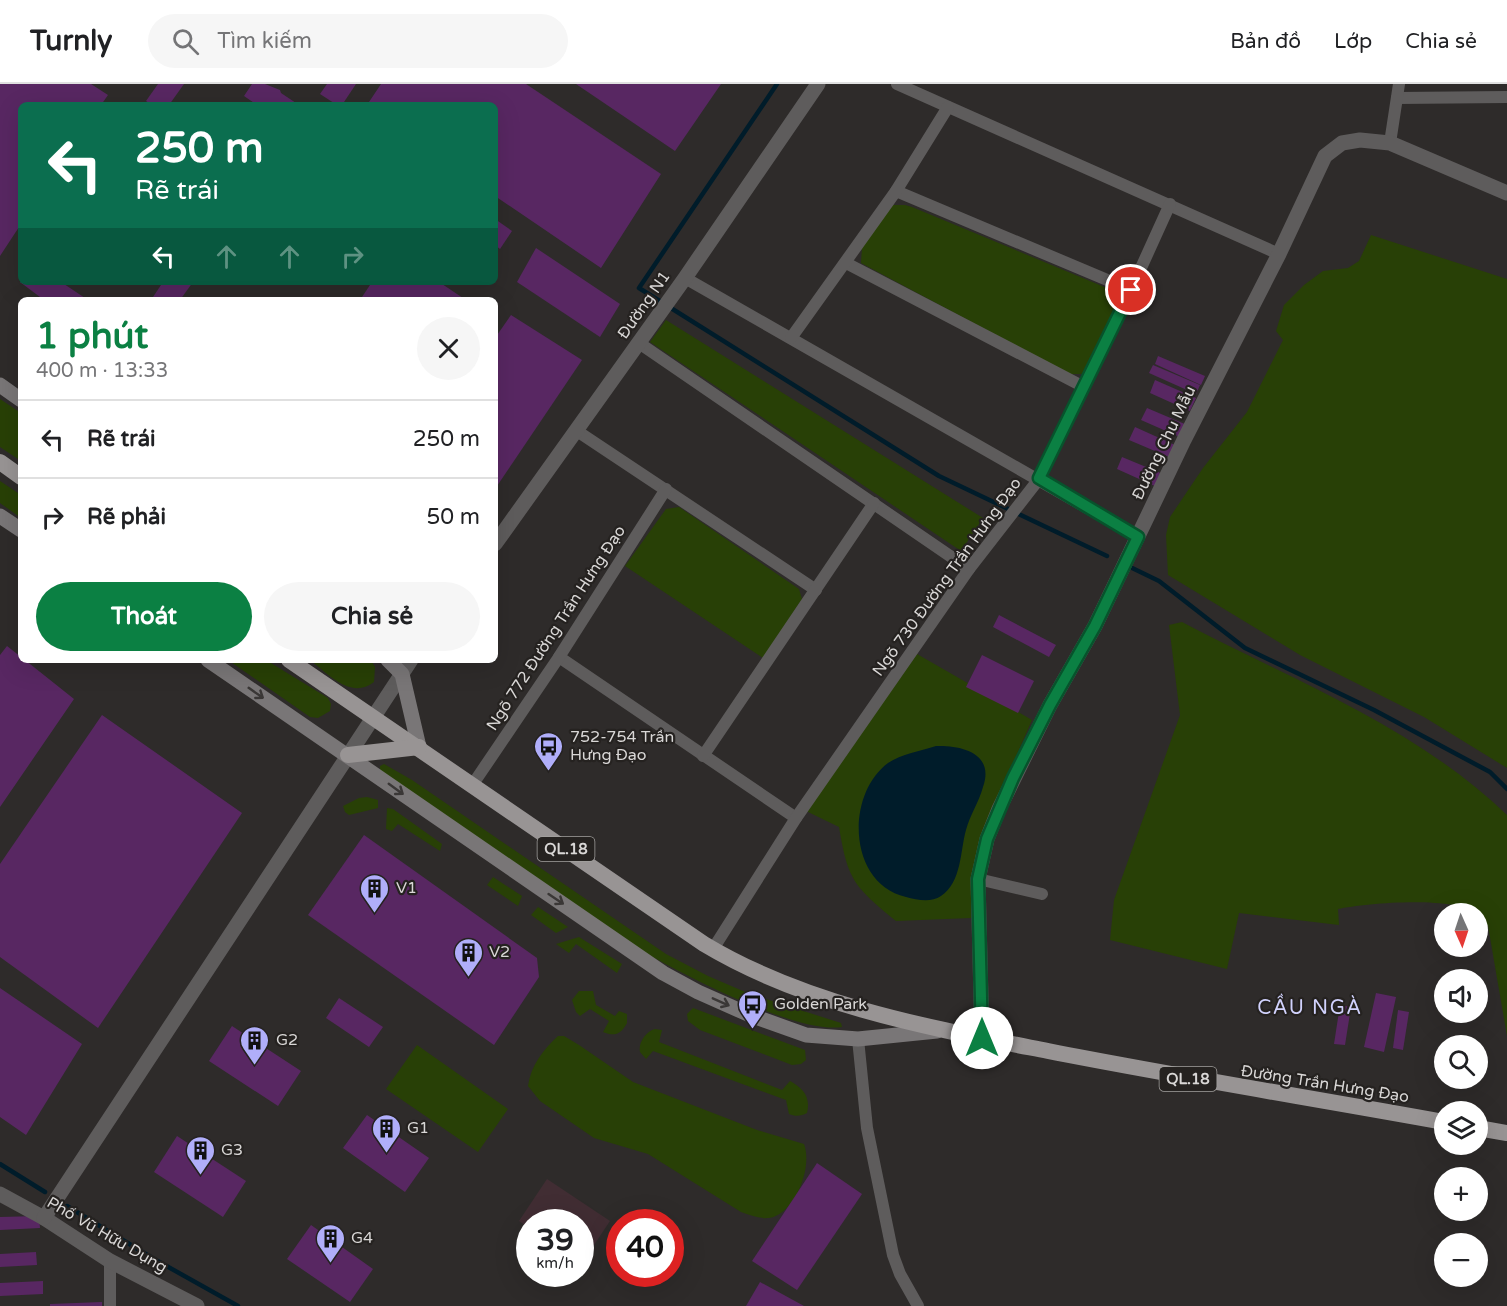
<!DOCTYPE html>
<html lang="vi">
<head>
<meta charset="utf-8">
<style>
	body { margin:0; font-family:"Varela Round",sans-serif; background:#f6f6f6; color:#202124; height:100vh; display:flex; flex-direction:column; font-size:22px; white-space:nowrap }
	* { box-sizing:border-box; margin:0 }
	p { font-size:20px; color:#757577 }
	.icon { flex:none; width:33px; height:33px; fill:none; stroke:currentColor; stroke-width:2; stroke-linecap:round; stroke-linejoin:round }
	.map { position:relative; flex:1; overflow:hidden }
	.panel { position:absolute; left:18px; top:213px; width:480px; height:366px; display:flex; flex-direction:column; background:#fff; border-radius:9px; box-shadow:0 6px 24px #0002 }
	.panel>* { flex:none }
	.top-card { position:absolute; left:18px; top:18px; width:480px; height:183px; border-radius:9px; box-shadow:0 6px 24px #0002; background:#0b6e4f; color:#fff; overflow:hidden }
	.needle { width:39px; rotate:177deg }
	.buttons { position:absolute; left:1434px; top:819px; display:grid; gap:12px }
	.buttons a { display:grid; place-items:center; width:54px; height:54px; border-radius:50%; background:#fff; box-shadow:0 6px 24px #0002; font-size:30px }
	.speed { position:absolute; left:516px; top:1125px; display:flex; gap:12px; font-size:30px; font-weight:700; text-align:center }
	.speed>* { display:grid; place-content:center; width:78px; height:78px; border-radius:50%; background:#fff; box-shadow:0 6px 24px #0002; line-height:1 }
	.speed small { font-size:15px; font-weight:400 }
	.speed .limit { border:9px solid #d22; background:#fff; color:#111 }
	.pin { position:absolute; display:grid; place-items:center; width:51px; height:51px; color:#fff; margin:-26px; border:3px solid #fff; border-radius:50%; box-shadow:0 2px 6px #0007 }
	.me { position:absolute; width:66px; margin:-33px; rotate:0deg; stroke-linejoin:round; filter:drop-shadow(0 0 4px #0008) }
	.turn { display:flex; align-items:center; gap:21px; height:126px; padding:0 18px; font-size:27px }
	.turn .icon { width:78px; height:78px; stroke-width:2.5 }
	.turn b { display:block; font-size:42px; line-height:51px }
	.lanes { display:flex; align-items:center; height:57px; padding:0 18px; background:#0003; justify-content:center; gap:30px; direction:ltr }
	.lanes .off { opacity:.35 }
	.round { display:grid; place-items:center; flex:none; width:63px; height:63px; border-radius:32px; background:#f6f6f6 }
	.headline { display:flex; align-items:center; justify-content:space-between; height:102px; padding:0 18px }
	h1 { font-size:36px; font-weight:700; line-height:45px; color:#0b8043 }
	.action { display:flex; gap:12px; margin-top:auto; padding:12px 18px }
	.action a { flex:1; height:69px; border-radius:36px; background:#0b8043; color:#fff; font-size:24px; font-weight:700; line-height:69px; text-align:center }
	.action a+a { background:#f6f6f6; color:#202124 }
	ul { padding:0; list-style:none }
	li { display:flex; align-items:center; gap:18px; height:78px; padding:0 18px; border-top:2px solid #e0e0e0 }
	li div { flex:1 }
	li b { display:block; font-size:22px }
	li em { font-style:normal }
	header { display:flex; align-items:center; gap:36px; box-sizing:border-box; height:84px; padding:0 30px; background:#fff; border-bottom:2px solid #e0e0e0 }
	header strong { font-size:28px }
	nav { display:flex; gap:33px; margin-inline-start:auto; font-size:21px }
	.search { width:420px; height:54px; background:#f6f6f6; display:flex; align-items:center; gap:15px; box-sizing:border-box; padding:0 21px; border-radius:33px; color:#757577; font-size:22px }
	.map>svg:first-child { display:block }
	.education { fill:#412d33 }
	.green { fill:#284006 }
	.water { fill:#001c2a }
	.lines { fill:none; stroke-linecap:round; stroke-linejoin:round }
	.stream { stroke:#001c2a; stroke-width:4.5 }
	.building { fill:#582762 }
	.minor { stroke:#5e5c5c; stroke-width:12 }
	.tertiary { stroke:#5e5c5c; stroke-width:15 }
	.secondary { stroke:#797677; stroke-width:15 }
	.trunk { stroke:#989494; stroke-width:16 }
	.oneway { stroke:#3a3736 }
	.route-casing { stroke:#07532c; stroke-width:15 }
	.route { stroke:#0b8043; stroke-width:10 }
	.labels { text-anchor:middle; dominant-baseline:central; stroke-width:4.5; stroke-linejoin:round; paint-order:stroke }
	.shield { fill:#252220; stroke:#a3a19f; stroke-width:1.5 }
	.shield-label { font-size:15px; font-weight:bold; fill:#d9d7d6 }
	.street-label { font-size:16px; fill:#d9d7d6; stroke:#252220 }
	.poi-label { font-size:16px; fill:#d9d7d6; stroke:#252220; text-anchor:start }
	.quarter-label { font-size:20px; letter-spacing:1.5px; fill:#d1d2fd; stroke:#252220 }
</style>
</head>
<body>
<header>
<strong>Turnly</strong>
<div class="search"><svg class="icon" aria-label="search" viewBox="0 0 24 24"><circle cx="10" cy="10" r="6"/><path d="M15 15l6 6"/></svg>Tìm kiếm</div>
<nav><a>Bản đồ</a><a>Lớp</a><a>Chia sẻ</a></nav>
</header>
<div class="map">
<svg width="1507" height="1222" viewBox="0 0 1507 1222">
	<rect width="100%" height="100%" fill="#2e2b2a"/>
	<polygon class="education" points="547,1095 610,1137 582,1179 580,1138 530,1138 529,1144 519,1137"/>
	<g class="green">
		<polygon points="891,121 905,121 912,123 1114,207 1119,220 1088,287 1081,290 1069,290 861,179 862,164"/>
		<polygon points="1371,151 1507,195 1507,684 1424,633 1300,571 1168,491 1166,451 1170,433 1203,384 1247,328 1283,256 1276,247 1284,221 1304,201 1323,187 1348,184 1359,177"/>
		<polygon points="666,236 983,434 961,467 650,258"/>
		<polygon points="0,315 21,329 21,377 0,363"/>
		<polygon points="0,397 21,411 21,434 0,419"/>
		<polygon points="679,423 799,505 802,515 763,574 625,482 666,425"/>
		<path d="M1182,538C1292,596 1416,643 1507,731V952L1488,842C1486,838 1483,833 1480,831C1457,811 1366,819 1338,825L1339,841L1239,829L1227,885L1110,856L1114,816L1180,631L1169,541Z"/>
		<path d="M917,570L1032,636L1009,688L971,797V834L896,837C854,802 848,797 839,743L806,727Z"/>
		<polygon points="228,576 266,576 328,614 331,620 330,627 318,634 310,633"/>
		<path d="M310,576H371L375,583L374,598C351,616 328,590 310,576Z"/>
		<path d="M384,680L412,696L666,870L708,892L750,910L841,939L842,943C797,950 691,894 649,871L380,688V682Z"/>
		<polygon points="367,713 378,716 378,724 349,731 345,728 343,722 359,714"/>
		<polygon points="387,724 393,725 442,760 440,767 398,740 392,747 386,745"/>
		<polygon points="493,793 522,812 518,822 487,801"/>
		<polygon points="538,823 568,843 556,849 531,831"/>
		<polygon points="579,853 622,880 617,889 576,860 569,869 556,860"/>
		<path d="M579,907H593L596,921L615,932L619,927L627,930V939C621,950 615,953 603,948L609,937L590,925L580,932L576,928L572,916Z"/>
		<polygon points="693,924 805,966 806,976 801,980 792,981 700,946 688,937 687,930"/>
		<path d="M655,945L662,946L659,958L782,1006L790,997C803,1004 811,1013 807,1029C801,1032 796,1033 789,1030L786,1016L653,967L646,975L640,968C638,959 646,947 655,945Z"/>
		<path d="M558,952H564L579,961L633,998L757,1046L804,1060C813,1083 795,1130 769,1134C759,1135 750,1131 741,1128L648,1070L594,1054L540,1017L528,1002C531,981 543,966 558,952Z"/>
		<polygon points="417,961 508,1025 478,1068 386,1005"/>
	</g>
	<path class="water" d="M936,662C961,661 995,669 983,703C979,718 970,731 966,746C960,767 962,798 941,812C931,819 917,816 906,813C848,800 845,711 888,679C901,670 921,667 936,662Z"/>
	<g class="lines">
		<g class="stream">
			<polyline points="777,0 639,204 939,392 1107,472"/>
			<polyline points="1128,482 1159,497 1245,564 1374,626 1490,688 1507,705"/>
			<polyline points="0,1080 45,1108"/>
			<polyline points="67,1122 154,1175 238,1222"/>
		</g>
	</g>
	<g class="building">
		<polygon points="0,0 91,0 108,11 101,21 21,21 21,140 0,172"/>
		<polygon points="158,0 184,0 169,21 152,21 146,17"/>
		<polygon points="252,0 265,0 280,6 281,9 299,21 257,21 244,12"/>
		<polygon points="327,0 356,0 342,21 337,21 320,10"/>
		<polygon points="381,0 526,0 661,90 601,184 495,112 495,21 367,21"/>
		<polygon points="576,0 721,0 675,67"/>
		<polygon points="495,135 512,147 500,165 495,161"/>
		<polygon points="536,164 620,220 600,253 517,198"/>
		<polygon points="20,198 61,198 88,216 44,216"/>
		<polygon points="163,198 193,198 180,216 151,216"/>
		<polygon points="372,198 439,198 466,216 360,216"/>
		<polygon points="511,231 582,276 495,405 495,254"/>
		<polygon points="1158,272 1205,292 1201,301 1155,280"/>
		<polygon points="1153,281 1200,301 1196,310 1149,289"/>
		<polygon points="1155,296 1196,314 1190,327 1150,309"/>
		<polygon points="1147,324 1187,341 1182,354 1141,336"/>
		<polygon points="1135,343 1175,361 1169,373 1129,356"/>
		<polygon points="1122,373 1163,390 1157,403 1117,385"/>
		<polygon points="999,531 1056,561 1049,573 993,543"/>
		<polygon points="7,562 21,573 21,576 25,576 74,615 0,723 0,571"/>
		<polygon points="982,571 1034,597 1018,629 966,603"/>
		<polygon points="102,631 242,729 98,944 0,873 0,780"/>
		<polygon points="364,751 537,874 539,893 494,961 308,831"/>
		<polygon points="0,904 82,960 26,1051 0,1033"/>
		<polygon points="1376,909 1396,913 1384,968 1364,963"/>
		<polygon points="339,914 383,943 369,963 326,934"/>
		<polygon points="1340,921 1351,923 1345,961 1334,960"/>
		<polygon points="1398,926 1409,928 1403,966 1393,964"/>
		<polygon points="232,942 301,987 278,1022 209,977"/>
		<polygon points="367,1031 429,1074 405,1108 343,1064"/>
		<polygon points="177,1052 246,1097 223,1133 154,1088"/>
		<polygon points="817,1079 862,1110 797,1206 752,1177"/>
		<polygon points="39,1132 40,1144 0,1146 0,1133"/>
		<polygon points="311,1141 373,1185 350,1218 287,1175"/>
		<polygon points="36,1168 37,1181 0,1183 0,1170"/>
		<polygon points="43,1197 43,1210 0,1212 0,1199"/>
		<polygon points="760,1198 804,1222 746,1222"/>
		<polygon points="102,1218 102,1222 50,1222 50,1220"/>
	</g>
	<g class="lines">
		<g class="minor">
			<polyline points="897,0 1279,170"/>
			<polyline points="1397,14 1507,13"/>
			<polyline points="1390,59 1399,0"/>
			<polyline points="896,107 1131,206"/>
			<polyline points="846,179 1084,303"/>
			<polyline points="685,194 1138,453"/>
			<polyline points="791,254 896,107 948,23"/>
			<polyline points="639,259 969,485"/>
			<polyline points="577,347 816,506"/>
			<polyline points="559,573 796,734"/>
			<polyline points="703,672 874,419"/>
			<polyline points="473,700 559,573 666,405"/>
			<polyline points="978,795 1042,810"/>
			<polyline points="713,865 796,734 969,485 1039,395 1131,206 1170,120"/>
			<polyline points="858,955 867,1044 893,1171 900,1190 918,1222"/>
			<polyline points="110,1177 110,1222"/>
		</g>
		<g class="tertiary">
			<polyline points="495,460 685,194 818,0"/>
			<polyline points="982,954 978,795 987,755 999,725 1050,621 1095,542 1184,356 1279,170 1325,72 1342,59 1360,56 1390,59 1507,109"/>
			<polyline points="0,1110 44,1134 110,1177 197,1222"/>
			<polyline points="44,1134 411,576"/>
		</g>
		<g class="secondary">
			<polyline points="0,301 21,316"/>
			<polyline points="0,432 21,446"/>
			<polyline points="208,576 663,889 698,908 750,931 806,951 858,955 937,947"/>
			<polyline points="388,576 402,590 419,663"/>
		</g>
		<g class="trunk">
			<polyline points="0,378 21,393"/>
			<path d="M289,576L704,860C807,922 931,944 1048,967C1180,993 1312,1014 1444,1038"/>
			<polyline points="348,671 419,663"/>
			<polyline points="1478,1044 1507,1049"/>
		</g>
	</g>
	<defs><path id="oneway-shaft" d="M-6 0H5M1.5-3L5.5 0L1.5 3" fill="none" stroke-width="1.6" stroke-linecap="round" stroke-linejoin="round" transform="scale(1.5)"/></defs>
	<g class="oneway">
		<use href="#oneway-shaft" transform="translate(256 609) rotate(35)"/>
		<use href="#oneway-shaft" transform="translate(396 705) rotate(36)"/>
		<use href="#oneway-shaft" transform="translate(556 815) rotate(34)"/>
		<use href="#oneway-shaft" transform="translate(721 918) rotate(24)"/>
	</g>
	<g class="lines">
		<defs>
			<polyline id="route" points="982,954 978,795 987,755 1013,694 1050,621 1095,542 1138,453 1039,394 1131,206"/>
		</defs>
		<use href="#route" class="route-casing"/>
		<use href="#route" class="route"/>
	</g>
	<defs>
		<symbol id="bus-pin" viewBox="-11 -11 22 30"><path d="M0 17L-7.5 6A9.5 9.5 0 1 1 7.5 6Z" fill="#b0aefa" stroke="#252220"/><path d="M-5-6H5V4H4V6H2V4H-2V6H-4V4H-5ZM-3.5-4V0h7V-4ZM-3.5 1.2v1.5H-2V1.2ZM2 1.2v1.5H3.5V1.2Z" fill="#111"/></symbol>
		<symbol id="building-pin" viewBox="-11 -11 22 30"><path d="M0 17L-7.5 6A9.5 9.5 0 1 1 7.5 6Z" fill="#b0aefa" stroke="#252220"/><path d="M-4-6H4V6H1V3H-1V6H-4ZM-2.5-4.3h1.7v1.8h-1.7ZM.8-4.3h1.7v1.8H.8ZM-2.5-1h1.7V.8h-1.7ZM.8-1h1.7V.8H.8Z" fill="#111"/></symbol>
	</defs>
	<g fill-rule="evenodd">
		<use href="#bus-pin" x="532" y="646" width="33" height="45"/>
		<use href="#building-pin" x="358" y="788" width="33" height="45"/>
		<use href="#building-pin" x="452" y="852" width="33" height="45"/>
		<use href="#bus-pin" x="736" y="904" width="33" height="45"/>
		<use href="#building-pin" x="238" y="940" width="33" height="45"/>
		<use href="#building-pin" x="370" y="1028" width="33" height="45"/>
		<use href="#building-pin" x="184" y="1050" width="33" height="45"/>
		<use href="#building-pin" x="314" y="1138" width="33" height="45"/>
	</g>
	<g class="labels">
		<g class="shield">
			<rect x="537.5" y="753" width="57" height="24" rx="4.5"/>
			<rect x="1159.5" y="983" width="57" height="24" rx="4.5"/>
		</g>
		<g class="shield-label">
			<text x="566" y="765">QL.18</text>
			<text x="1188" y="995">QL.18</text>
		</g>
		<g class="street-label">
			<text transform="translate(644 221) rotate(-55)">Đường N1</text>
			<text transform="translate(1164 359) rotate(-64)">Đường Chu Mẫu</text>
			<text transform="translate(947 493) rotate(-54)">Ngõ 730 Đường Trần Hưng Đạo</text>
			<text transform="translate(556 544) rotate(-57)">Ngõ 772 Đường Trần Hưng Đạo</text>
			<text transform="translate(1325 1000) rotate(9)">Đường Trần Hưng Đạo</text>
			<text transform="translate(107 1151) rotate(30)">Phố Vũ Hữu Dụng</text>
		</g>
		<g class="poi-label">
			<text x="570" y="653">752-754 Trần<tspan x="570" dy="18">Hưng Đạo</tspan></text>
			<text x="396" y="804">V1</text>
			<text x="489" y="868">V2</text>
			<text x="774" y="920">Golden Park</text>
			<text x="276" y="956">G2</text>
			<text x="407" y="1044">G1</text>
			<text x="221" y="1066">G3</text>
			<text x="351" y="1154">G4</text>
		</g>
		<g class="quarter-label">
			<text x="1310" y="924">CẦU NGÀ</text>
		</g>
	</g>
</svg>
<div class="buttons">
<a><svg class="needle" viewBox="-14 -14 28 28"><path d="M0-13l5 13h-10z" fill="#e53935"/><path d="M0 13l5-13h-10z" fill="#757577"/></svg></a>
<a><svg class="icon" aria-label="sound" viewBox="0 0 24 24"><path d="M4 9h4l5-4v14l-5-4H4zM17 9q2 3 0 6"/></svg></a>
<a><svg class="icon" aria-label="search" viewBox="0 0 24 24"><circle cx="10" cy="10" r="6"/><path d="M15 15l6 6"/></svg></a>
<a><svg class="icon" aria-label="layers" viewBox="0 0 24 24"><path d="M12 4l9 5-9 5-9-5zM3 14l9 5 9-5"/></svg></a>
<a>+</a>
<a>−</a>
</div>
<div class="speed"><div>39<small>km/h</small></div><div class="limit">40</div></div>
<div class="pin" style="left:1131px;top:206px;background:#d93025"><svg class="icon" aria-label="arrive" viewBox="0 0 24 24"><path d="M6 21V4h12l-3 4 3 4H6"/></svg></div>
<svg class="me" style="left:982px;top:954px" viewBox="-20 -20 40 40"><circle r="19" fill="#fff"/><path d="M0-13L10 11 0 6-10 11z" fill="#0b8043"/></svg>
<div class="top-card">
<div class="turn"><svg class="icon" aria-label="left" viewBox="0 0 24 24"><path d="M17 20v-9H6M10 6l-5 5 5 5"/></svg><div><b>250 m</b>Rẽ trái</div></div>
<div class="lanes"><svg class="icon" aria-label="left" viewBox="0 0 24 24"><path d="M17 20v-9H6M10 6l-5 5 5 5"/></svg><svg class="icon off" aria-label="ahead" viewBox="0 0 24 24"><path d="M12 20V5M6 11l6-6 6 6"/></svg><svg class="icon off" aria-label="ahead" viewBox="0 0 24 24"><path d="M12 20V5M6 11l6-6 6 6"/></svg><svg class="icon off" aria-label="right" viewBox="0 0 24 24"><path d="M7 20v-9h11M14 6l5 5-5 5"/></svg></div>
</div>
<section class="panel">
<div class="headline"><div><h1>1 phút</h1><p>400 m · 13:33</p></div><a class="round"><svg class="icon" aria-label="close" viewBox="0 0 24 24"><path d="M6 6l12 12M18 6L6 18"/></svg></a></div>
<ul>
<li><svg class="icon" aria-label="left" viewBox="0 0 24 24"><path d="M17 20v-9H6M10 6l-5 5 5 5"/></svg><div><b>Rẽ trái</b></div><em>250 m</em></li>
<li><svg class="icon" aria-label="right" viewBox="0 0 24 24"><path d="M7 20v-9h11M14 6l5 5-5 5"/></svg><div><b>Rẽ phải</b></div><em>50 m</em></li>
</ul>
<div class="action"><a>Thoát</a><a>Chia sẻ</a></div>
</section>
</div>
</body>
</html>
